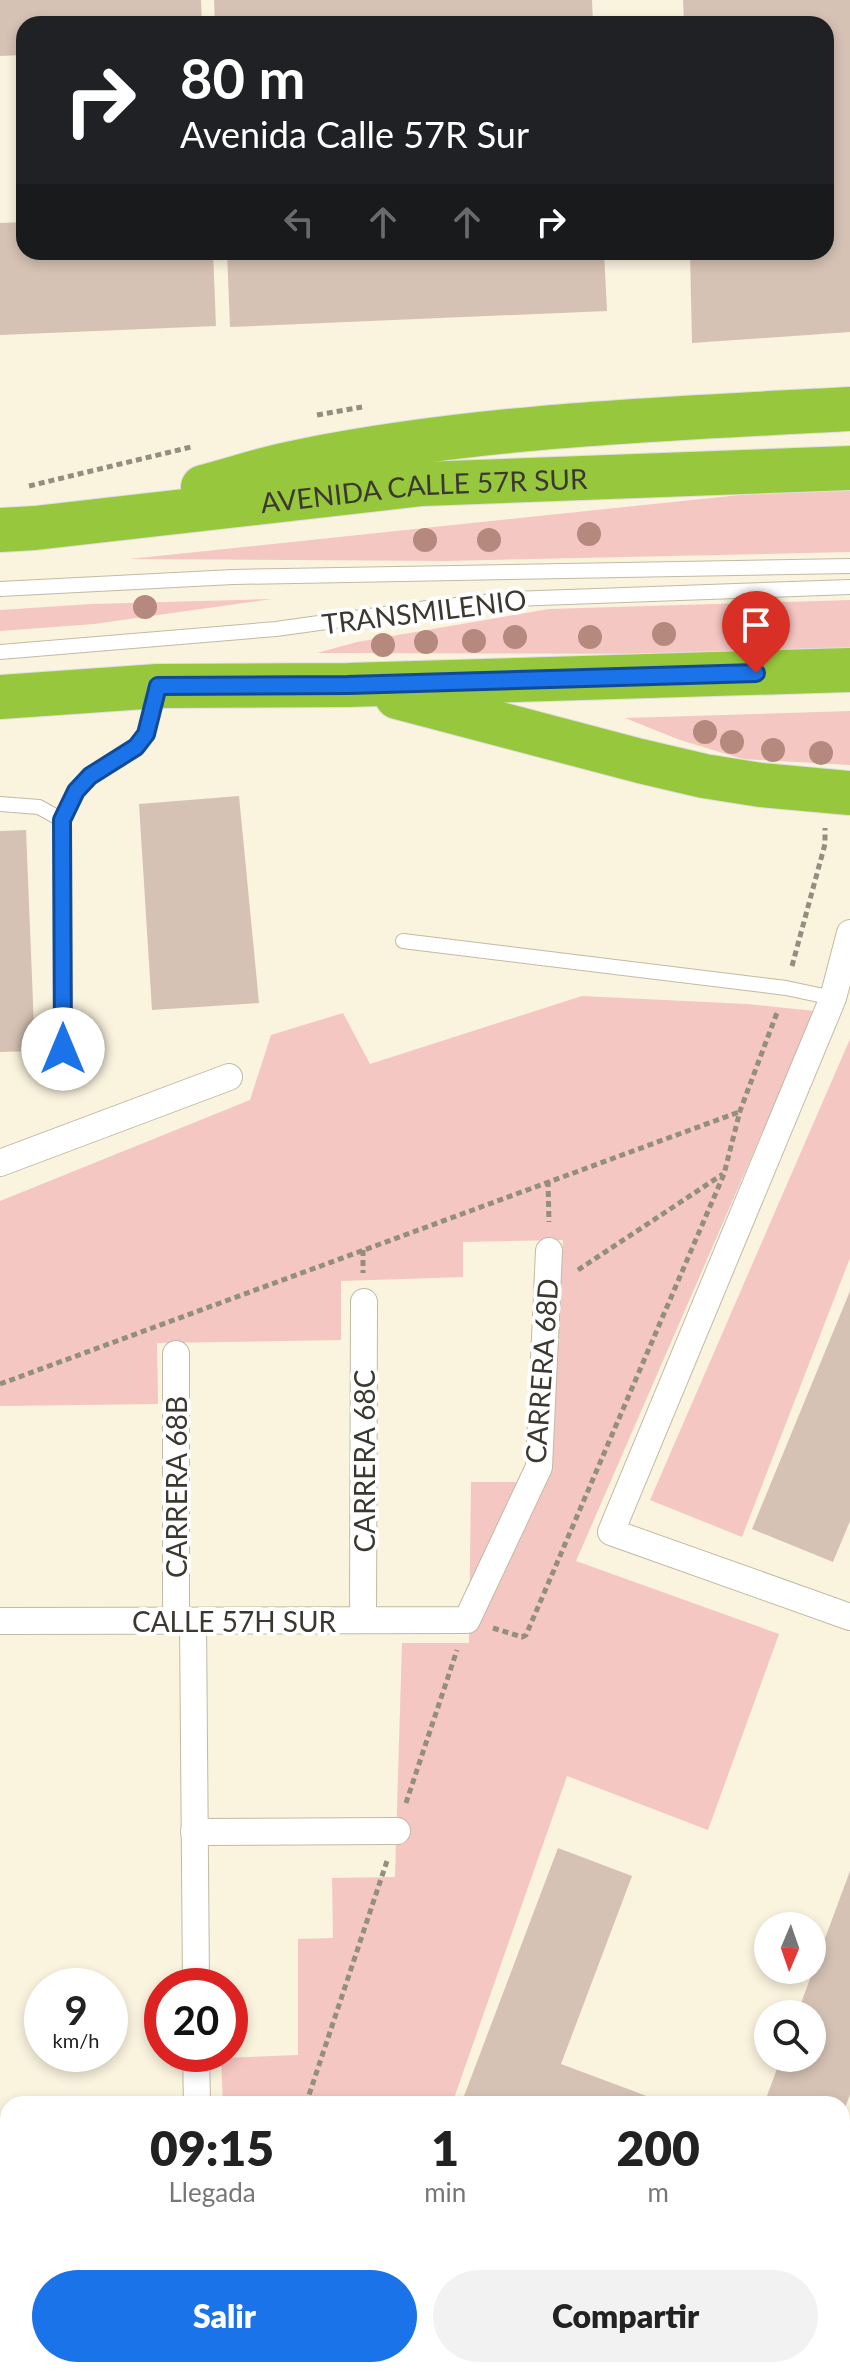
<!DOCTYPE html>
<html lang="es">
<head>
<meta charset="utf-8">
<style>
	body { margin:0; font-family:Lato,sans-serif; background:#f2f2f2; color:#222; height:100vh; display:flex; flex-direction:column; font-size:30px; white-space:nowrap }
	* { box-sizing:border-box; margin:0 }
	p { font-size:26px; color:#767676 }
	.icon { flex:none; width:44px; height:44px; fill:none; stroke:currentColor; stroke-width:2; stroke-linecap:round; stroke-linejoin:round }
	.map { position:relative; flex:1; overflow:hidden }
	.panel { position:absolute; left:0px; top:2096px; width:850px; height:282px; display:flex; flex-direction:column; background:#fff; border-radius:24px 24px 0 0; box-shadow:0 4px 12px #0003 }
	.panel>* { flex:none }
	.guide { position:absolute; left:16px; top:16px; width:818px; height:244px; border-radius:24px; box-shadow:0 4px 12px #0003; background:#202124; color:#fff; overflow:hidden }
	.needle { width:52px; rotate:182deg }
	.buttons { position:absolute; left:754px; top:1912px; display:grid; gap:16px }
	.buttons a { display:grid; place-items:center; width:72px; height:72px; border-radius:50%; background:#fff; box-shadow:0 4px 12px #0003; font-size:40px }
	.speed { position:absolute; left:24px; top:1968px; display:flex; gap:16px; font-size:40px; font-weight:700; text-align:center }
	.speed>* { display:grid; place-content:center; width:104px; height:104px; border-radius:50%; background:#fff; box-shadow:0 4px 12px #0003; line-height:1 }
	.speed small { font-size:20px; font-weight:400 }
	.speed .limit { border:12px solid #d22; background:#fff; color:#111 }
	.pin { position:absolute; display:grid; place-items:center; width:68px; height:68px; color:#fff; margin:-82px -34px; border-radius:50% 50% 50% 0; rotate:-45deg; box-shadow:0 0 8px #0007 }
	.pin .icon { rotate:45deg }
	.me { position:absolute; width:88px; margin:-44px; rotate:0deg; stroke-linejoin:round; filter:drop-shadow(0 0 6px #0008) }
	.turn { display:flex; align-items:center; gap:28px; height:168px; padding:0 32px; font-size:36px }
	.turn .icon { width:104px; height:104px; stroke-width:2.5 }
	.turn b { display:block; font-size:56px; line-height:68px }
	.lanes { display:flex; align-items:center; height:76px; padding:0 32px; background:#0003; justify-content:center; gap:40px; direction:ltr }
	.lanes .off { opacity:.35 }
	.eta { display:flex; justify-content:space-evenly; align-items:center; height:136px; text-align:center }
	.eta b { font-size:48px; font-weight:800; line-height:56px }
	.action { display:flex; gap:16px; margin-top:auto; padding:16px 32px }
	.action a { flex:1; height:92px; border-radius:48px; background:#1a73e8; color:#fff; font-size:32px; font-weight:800; line-height:92px; text-align:center }
	.action a+a { background:#f2f2f2; color:#222 }
	.map>svg:first-child { display:block }
	.green { fill:#f5c7c2 }
	.building { fill:#d5c2b4 }
	.lines { fill:none; stroke-linecap:round; stroke-linejoin:round }
	.lane-casing { stroke:#c0baa6; stroke-width:16 }
	.street-casing { stroke:#c0baa6; stroke-width:28 }
	.highway-casing { stroke:#e0dfde; stroke-width:46 }
	.path { stroke:#938e80; stroke-width:5; stroke-dasharray:6 4; stroke-linecap:butt }
	.lane { stroke:#fff; stroke-width:14 }
	.street { stroke:#fff; stroke-width:26 }
	.highway { stroke:#96c73c; stroke-width:44 }
	.tree { fill:#b5897e }
	.route-casing { stroke:#114b97; stroke-width:20 }
	.route { stroke:#1a73e8; stroke-width:14 }
	.labels { text-anchor:middle; dominant-baseline:central; stroke-width:8; stroke-linejoin:round; paint-order:stroke }
	.street-label { font-size:28px; fill:#3b3830; stroke:#fff }
</style>
</head>
<body>
<div class="map">
<svg width="850" height="2377" viewBox="0 0 850 2377">
	<rect width="100%" height="100%" fill="#faf3de"/>
	<g class="green">
		<polygon points="806,488 850,488 850,552 446,561 129,559"/>
		<polygon points="272,599 94,624 0,631 0,610 91,604"/>
		<polygon points="850,600 850,649 710,654 317,653 357,642 549,609"/>
		<polygon points="850,711 850,765 743,759 680,740 625,718"/>
		<polygon points="582,996 747,1004 815,1011 576,1561 779,1634 708,1830 567,1776 452,2104 223,2104 221,2058 298,2055 298,1939 333,1938 332,1878 395,1877 402,1643 469,1643 471,1482 546,1482 563,1240 463,1242 463,1277 341,1281 341,1340 157,1343 158,1404 0,1406 0,1201 250,1100 271,1035 343,1013 370,1064"/>
		<polygon points="850,1039 850,1258 742,1537 650,1500"/>
		<polygon points="850,2118 850,2377 659,2377 659,2370 842,2370 842,2139"/>
	</g>
	<g class="building">
		<polygon points="0,0 201,0 202,24 24,24 24,55 0,56"/>
		<polygon points="214,0 592,0 593,24 215,24"/>
		<polygon points="683,0 850,0 850,332 692,343 690,252 826,252 826,24 684,24"/>
		<polygon points="24,222 24,252 213,252 216,326 0,335 0,223"/>
		<polygon points="227,252 604,252 607,311 230,327"/>
		<polygon points="239,796 259,1003 152,1010 139,804"/>
		<polygon points="26,830 35,1051 0,1052 0,831"/>
		<polygon points="850,1291 850,1521 833,1562 752,1529"/>
		<polygon points="558,1848 632,1876 561,2064 652,2098 650,2104 461,2104"/>
		<polygon points="850,1871 850,2095 842,2115 842,2104 764,2104 781,2058 812,2058 812,2014 797,2014"/>
	</g>
	<g class="lines">
		<defs>
			<g id="lane">
				<polyline points="0,589 233,577 850,566"/>
				<polyline points="0,652 276,629 427,608 512,599 850,587"/>
				<polyline points="0,804 39,807 62,820"/>
				<polyline points="403,941 786,988 833,998"/>
				<polyline points="63,1049 62,820 76,791 90,776 136,747 146,734 157,690"/>
			</g>
			<g id="street">
				<polyline points="850,933 833,998 611,1532 850,1617"/>
				<polyline points="0,1163 229,1077"/>
				<polyline points="176,1354 176,1621"/>
				<polyline points="363,1620 364,1302"/>
				<polyline points="0,1621 467,1620 539,1467 549,1251"/>
				<polyline points="193,1621 196,1986"/>
				<polyline points="194,1832 397,1831"/>
				<polyline points="196,2054 197,2104"/>
				<polyline points="0,2141 8,2141"/>
				<polyline points="194,2377 195,2370"/>
			</g>
			<g id="highway">
				<path d="M203,487C234,479 265,468 297,462C479,425 665,419 850,409"/>
				<path id="s1" d="M0,530L35,528L422,484L850,468"/>
				<polyline points="0,697 158,686 348,685 850,670"/>
				<polyline points="397,697 640,761 704,776 761,785 850,793"/>
			</g>
		</defs>
		<use href="#lane" class="lane-casing"/>
		<use href="#street" class="street-casing"/>
		<use href="#highway" class="highway-casing"/>
		<g class="path">
			<polyline points="317,415 362,407"/>
			<polyline points="29,486 191,447"/>
			<polyline points="792,966 825,844 825,828"/>
			<polyline points="548,1181 549,1222"/>
			<polyline points="363,1250 363,1273"/>
			<polyline points="578,1270 723,1174"/>
			<polyline points="0,1384 739,1112"/>
			<polyline points="493,1628 522,1637 526,1635 724,1174 740,1111 778,1010"/>
			<polyline points="406,1803 457,1650"/>
			<polyline points="306,2104 388,1858"/>
			<polyline points="766,2370 780,2377"/>
		</g>
		<use href="#lane" class="lane"/>
		<use href="#street" class="street"/>
		<use href="#highway" class="highway"/>
	</g>
	<g class="tree">
		<circle cx="589" cy="534" r="12"/>
		<circle cx="425" cy="540" r="12"/>
		<circle cx="489" cy="540" r="12"/>
		<circle cx="145" cy="607" r="12"/>
		<circle cx="764" cy="632" r="12"/>
		<circle cx="664" cy="634" r="12"/>
		<circle cx="515" cy="637" r="12"/>
		<circle cx="590" cy="637" r="12"/>
		<circle cx="474" cy="641" r="12"/>
		<circle cx="426" cy="642" r="12"/>
		<circle cx="383" cy="645" r="12"/>
		<circle cx="705" cy="732" r="12"/>
		<circle cx="732" cy="742" r="12"/>
		<circle cx="773" cy="750" r="12"/>
		<circle cx="821" cy="753" r="12"/>
	</g>
	<g class="lines">
		<defs>
			<polyline id="route" points="63,1049 62,820 76,791 90,776 136,747 146,734 158,686 348,685 756,673"/>
		</defs>
		<use href="#route" class="route-casing"/>
		<use href="#route" class="route"/>
	</g>
	<g class="labels">
		<g class="street-label">
			<text stroke="none"><textPath href="#s1" startOffset="426">AVENIDA CALLE 57R SUR</textPath></text>
			<text transform="translate(424 611) rotate(-7)">TRANSMILENIO</text>
			<text transform="translate(541 1371) rotate(-86)">CARRERA 68D</text>
			<text transform="translate(364 1461) rotate(-90)">CARRERA 68C</text>
			<text transform="translate(176 1487) rotate(-90)">CARRERA 68B</text>
			<text x="234" y="1621">CALLE 57H SUR</text>
		</g>
	</g>
</svg>
<div class="buttons">
<a><svg class="needle" viewBox="-14 -14 28 28"><path d="M0-13l5 13h-10z" fill="#e53935"/><path d="M0 13l5-13h-10z" fill="#767676"/></svg></a>
<a><svg class="icon" aria-label="search" viewBox="0 0 24 24"><circle cx="10" cy="10" r="6"/><path d="M15 15l6 6"/></svg></a>
</div>
<div class="speed"><div>9<small>km/h</small></div><div class="limit">20</div></div>
<div class="pin" style="left:756px;top:673px;background:#d93025"><svg class="icon" aria-label="arrive" viewBox="0 0 24 24"><path d="M6 21V4h12l-3 4 3 4H6"/></svg></div>
<svg class="me" style="left:63px;top:1049px" viewBox="-20 -20 40 40"><circle r="19" fill="#fff"/><path d="M0-13L10 11 0 6-10 11z" fill="#1a73e8"/></svg>
<div class="guide">
<div class="turn"><svg class="icon" aria-label="right" viewBox="0 0 24 24"><path d="M7 20v-9h11M14 6l5 5-5 5"/></svg><div><b>80 m</b>Avenida Calle 57R Sur</div></div>
<div class="lanes"><svg class="icon off" aria-label="left" viewBox="0 0 24 24"><path d="M17 20v-9H6M10 6l-5 5 5 5"/></svg><svg class="icon off" aria-label="ahead" viewBox="0 0 24 24"><path d="M12 20V5M6 11l6-6 6 6"/></svg><svg class="icon off" aria-label="ahead" viewBox="0 0 24 24"><path d="M12 20V5M6 11l6-6 6 6"/></svg><svg class="icon" aria-label="right" viewBox="0 0 24 24"><path d="M7 20v-9h11M14 6l5 5-5 5"/></svg></div>
</div>
<section class="panel">
<div class="eta">
<div><b>09:15</b><p>Llegada</p></div>
<div><b>1</b><p>min</p></div>
<div><b>200</b><p>m</p></div>
</div>
<div class="action"><a>Salir</a><a>Compartir</a></div>
</section>
</div>
</body>
</html>
